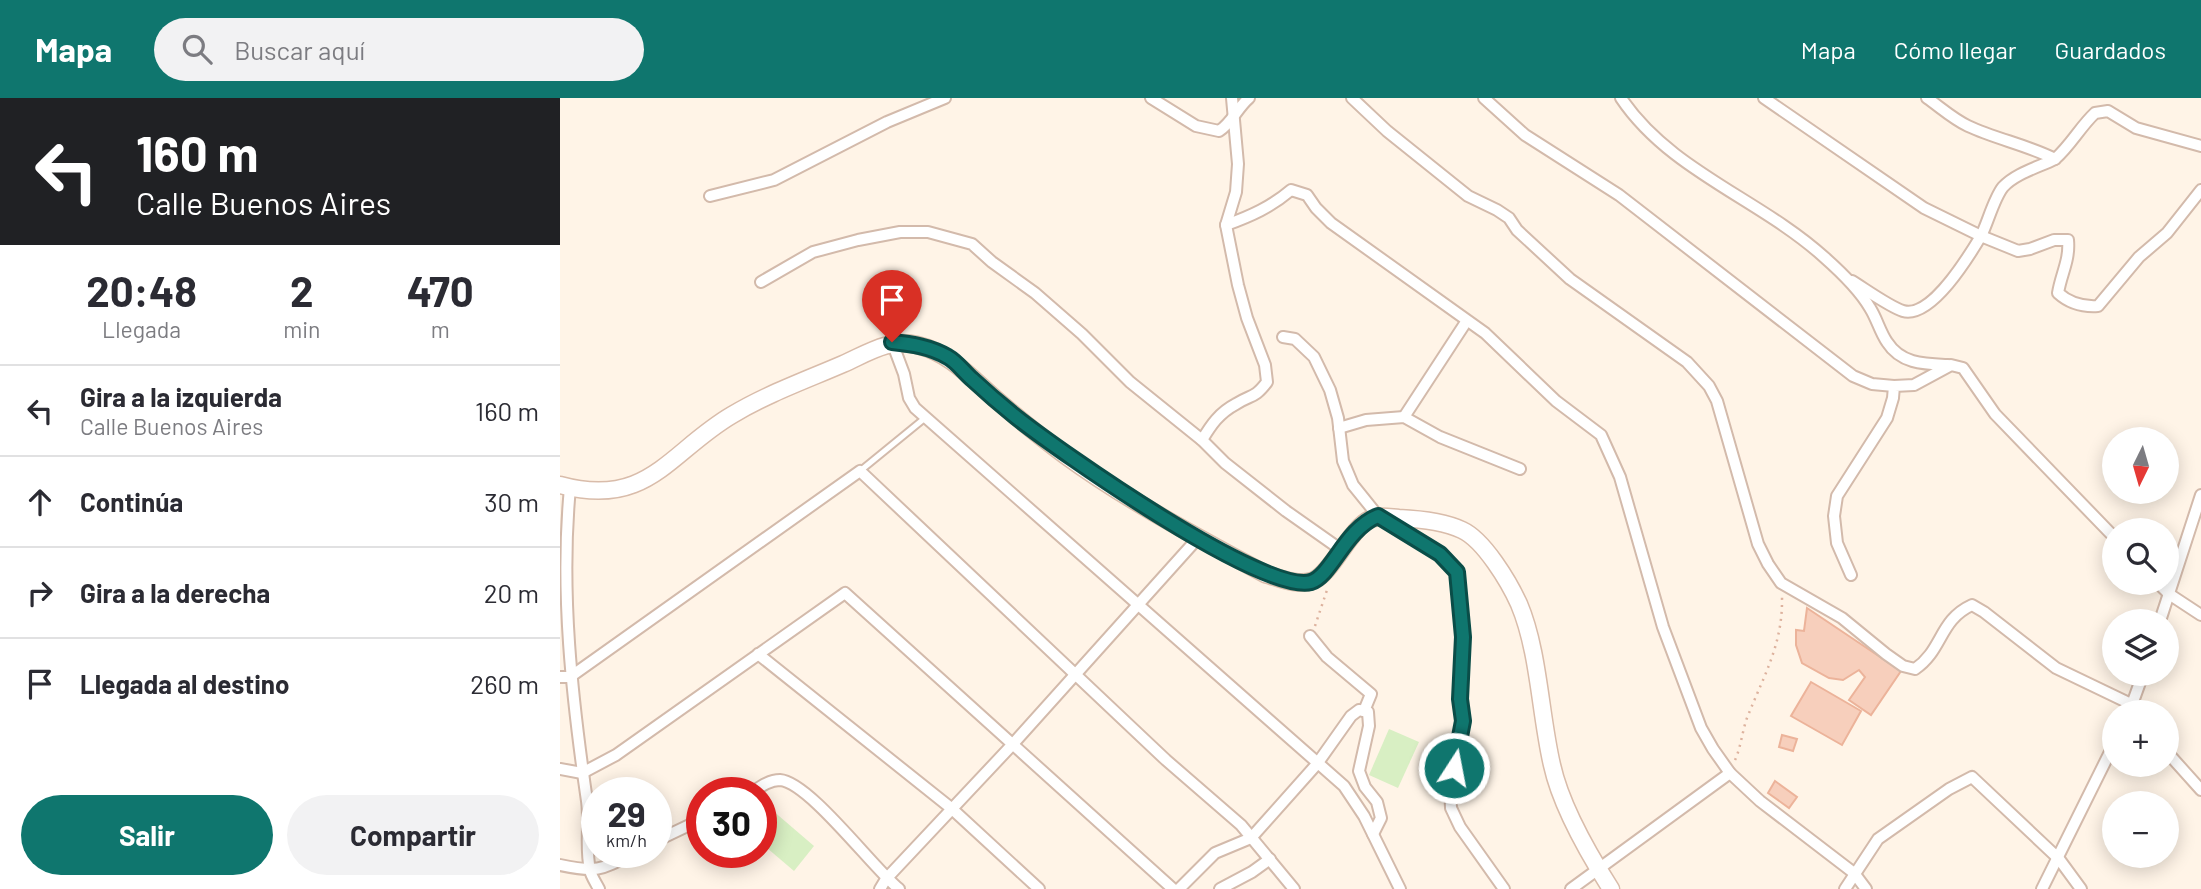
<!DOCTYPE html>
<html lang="es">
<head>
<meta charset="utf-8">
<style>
	body { margin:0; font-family:Barlow,sans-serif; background:#f2f2f3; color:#2b2b33; height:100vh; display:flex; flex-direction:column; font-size:26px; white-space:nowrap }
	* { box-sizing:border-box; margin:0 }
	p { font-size:23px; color:#7c7c81 }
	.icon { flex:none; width:38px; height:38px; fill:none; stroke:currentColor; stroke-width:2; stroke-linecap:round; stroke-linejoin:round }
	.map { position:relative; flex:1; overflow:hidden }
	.side { display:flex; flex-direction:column; background:#fff; width:560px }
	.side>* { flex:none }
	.guide { background:#202124; color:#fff; overflow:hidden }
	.needle { width:46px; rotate:185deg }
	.buttons { position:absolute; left:1542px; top:329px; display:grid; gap:14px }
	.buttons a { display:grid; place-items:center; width:77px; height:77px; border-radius:50%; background:#fff; box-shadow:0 4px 18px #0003; font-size:35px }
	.speed { position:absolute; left:21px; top:679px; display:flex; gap:14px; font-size:35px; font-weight:700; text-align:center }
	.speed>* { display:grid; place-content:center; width:91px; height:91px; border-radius:50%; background:#fff; box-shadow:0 4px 18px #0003; line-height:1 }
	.speed small { font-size:18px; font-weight:400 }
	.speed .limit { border:10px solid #d22; background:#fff; color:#111 }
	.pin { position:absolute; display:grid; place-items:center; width:60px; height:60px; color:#fff; margin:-72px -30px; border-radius:50% 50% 50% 0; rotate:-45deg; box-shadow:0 0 7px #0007 }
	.pin .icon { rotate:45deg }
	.me { position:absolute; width:77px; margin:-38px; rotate:11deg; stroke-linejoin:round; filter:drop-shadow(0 0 5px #0008) }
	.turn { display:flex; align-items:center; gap:24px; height:147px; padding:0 21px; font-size:32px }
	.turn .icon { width:91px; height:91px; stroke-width:2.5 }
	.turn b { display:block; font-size:49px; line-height:60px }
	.eta { display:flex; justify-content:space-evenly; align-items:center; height:119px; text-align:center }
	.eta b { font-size:42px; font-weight:700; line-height:49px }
	.cta { display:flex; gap:14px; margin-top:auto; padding:14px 21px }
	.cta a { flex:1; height:80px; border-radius:42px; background:#0f766e; color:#fff; font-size:28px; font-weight:700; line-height:80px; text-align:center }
	.cta a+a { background:#f2f2f3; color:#2b2b33 }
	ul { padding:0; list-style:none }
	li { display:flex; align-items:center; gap:21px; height:91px; padding:0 21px; border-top:2px solid #e1e1e2 }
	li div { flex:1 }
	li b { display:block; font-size:26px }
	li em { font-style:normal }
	header { display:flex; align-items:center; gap:42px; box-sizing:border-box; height:98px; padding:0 35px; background:#0f766e; color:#fff }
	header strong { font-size:33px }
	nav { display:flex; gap:38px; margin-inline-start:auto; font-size:24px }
	.search { width:490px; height:63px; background:#f2f2f3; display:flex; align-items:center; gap:18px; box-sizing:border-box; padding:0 24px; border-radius:38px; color:#7c7c81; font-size:26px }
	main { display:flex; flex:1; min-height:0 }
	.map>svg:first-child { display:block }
	.green { fill:#d8efc3 }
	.building { fill:#f7cfbc; stroke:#ecb39a; stroke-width:2 }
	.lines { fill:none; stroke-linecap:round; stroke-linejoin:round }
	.lane-casing { stroke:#d3baab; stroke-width:9 }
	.street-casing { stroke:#d3baab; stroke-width:14 }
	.secondary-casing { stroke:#d9bcaa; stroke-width:19 }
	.path { stroke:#ddb29e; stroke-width:2.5; stroke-dasharray:2 5; stroke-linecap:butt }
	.lane { stroke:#fff; stroke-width:5 }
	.street { stroke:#fff; stroke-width:10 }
	.secondary { stroke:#fff; stroke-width:16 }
	.route-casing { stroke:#0a4d48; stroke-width:18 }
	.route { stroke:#0f766e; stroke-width:12 }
</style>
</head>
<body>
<header>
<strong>Mapa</strong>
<div class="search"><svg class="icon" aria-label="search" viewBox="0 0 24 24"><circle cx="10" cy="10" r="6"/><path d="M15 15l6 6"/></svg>Buscar aquí</div>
<nav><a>Mapa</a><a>Cómo llegar</a><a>Guardados</a></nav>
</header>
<main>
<section class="side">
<div class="guide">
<div class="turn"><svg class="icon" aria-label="left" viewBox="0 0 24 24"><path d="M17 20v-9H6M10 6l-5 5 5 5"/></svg><div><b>160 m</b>Calle Buenos Aires</div></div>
</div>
<div class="eta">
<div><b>20:48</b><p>Llegada</p></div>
<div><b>2</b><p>min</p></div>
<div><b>470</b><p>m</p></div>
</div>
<ul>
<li><svg class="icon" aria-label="left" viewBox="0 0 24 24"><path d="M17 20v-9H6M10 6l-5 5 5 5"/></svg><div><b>Gira a la izquierda</b><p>Calle Buenos Aires</p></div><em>160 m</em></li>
<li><svg class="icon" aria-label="ahead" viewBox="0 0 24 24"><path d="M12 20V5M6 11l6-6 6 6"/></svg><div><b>Continúa</b></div><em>30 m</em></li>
<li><svg class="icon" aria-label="right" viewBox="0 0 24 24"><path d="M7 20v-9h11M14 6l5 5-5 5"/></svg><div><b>Gira a la derecha</b></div><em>20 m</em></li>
<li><svg class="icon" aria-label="arrive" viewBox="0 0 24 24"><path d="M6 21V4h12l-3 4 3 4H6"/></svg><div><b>Llegada al destino</b></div><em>260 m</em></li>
</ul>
<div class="cta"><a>Salir</a><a>Compartir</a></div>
</section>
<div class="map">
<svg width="1641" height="791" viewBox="0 0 1641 791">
	<rect width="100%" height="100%" fill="#fff4e7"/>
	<g class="green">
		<polygon points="829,631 859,644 838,690 809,677"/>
		<polygon points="212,712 254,748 234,773 201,745 201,727"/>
	</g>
	<g class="building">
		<polygon points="1247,510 1341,573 1311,617 1289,602 1305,579 1299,572 1283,582 1269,580 1242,565 1236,547 1236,532 1244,533"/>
		<polygon points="1251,584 1301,613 1282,647 1231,618"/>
		<polygon points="1222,637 1237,641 1233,653 1219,649"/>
		<polygon points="1215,683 1237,699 1229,710 1208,695"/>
	</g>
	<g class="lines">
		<defs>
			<polyline id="lane" points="300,373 365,320"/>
			<g id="street">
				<path d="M591,0L636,28L659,33C672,25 677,10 689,0"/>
				<path d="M792,0L827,33L908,98L937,112L949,120L957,132L1010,181L1127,264L1149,288L1157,303L1198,446L1208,466L1221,485L1282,520L1326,556L1343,568L1355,571C1383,552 1379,522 1412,507L1424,514L1496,570L1573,607L1578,614"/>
				<polyline points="924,0 965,37 1059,97 1293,278 1312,286 1334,288"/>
				<path d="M1061,0C1110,73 1200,101 1264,159C1281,174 1299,191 1310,210C1317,221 1320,234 1327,244C1341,266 1364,266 1388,267"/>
				<path d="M1204,0L1364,110L1421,138L1458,153L1470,151L1494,142H1508C1510,162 1501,176 1498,195C1509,205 1523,209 1538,208L1579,159L1607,135L1641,92"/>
				<path d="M1495,61C1511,47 1520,29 1535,15L1548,13L1576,30L1641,48"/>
				<polyline points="150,98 214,82 327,24 385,0"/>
				<path d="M666,127C691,118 711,109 731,92L747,97L756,110L771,125L925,235L996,303L1041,337L1060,379L1103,529L1141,630L1153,651L1170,675L1200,703L1294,775L1306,791"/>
				<path d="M1292,183C1305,191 1330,209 1343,213C1371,221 1409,158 1421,138C1428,124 1434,100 1443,89C1456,75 1479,69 1495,61C1467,47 1436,41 1408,28C1393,21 1380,9 1367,0"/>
				<polyline points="201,184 253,154 298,142 340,134 368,134 412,146 432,164 475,195 522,236 570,284 642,342 665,365 726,413 780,451"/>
				<polyline points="723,239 735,241 754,259 770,292 778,320 783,363 793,387 818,418 880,456 897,474 903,539 900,601 903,623 890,687 891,710 900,729 944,791"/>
				<polyline points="332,244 344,276 349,300 355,310 784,688 804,718 840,791"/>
				<polyline points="844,319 906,224"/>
				<polyline points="779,330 806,322 844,319 880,339 960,371"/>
				<path d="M642,342C651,327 659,315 676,306C692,296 694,301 707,284L705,267L687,220L678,187L666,127L676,94L678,66L672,0"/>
				<path d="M10,390C0,493 12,600 27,703C30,725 25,750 30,772C31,778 36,785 39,791"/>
				<polyline points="1291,477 1277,445 1274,418 1277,398 1327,320 1333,300 1334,288 1354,287 1391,267 1403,270 1435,316 1554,439"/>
				<polyline points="1598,485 1609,496 1641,517"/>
				<polyline points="1600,523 1641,397"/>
				<polyline points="750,538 767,559 811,596 804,613"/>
				<polyline points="198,556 391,710 479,791"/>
				<polyline points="0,579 10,579 300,373 606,662 681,727 734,791"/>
				<polyline points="1570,612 1583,576"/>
				<polyline points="1606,653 1641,692"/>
				<polyline points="0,671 22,675 56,657 285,495 613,791"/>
				<path d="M191,695C200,689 209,682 220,682C249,684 313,770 339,791"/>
				<polyline points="96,743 142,721"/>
				<path d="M0,767C38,775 41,772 75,754"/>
				<polyline points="320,791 326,781 452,647 638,440"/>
				<polyline points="619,791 655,755 691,740 757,666 791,618 799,612 808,614 809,628 799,673 805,689 817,704 821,720 813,736"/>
				<polyline points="660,791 692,774 710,761"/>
				<polyline points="1011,791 1170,675"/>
				<polyline points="1285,791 1318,741 1389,691 1412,679 1499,761 1521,791"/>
				<polyline points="1482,791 1554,646"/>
			</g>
			<path id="secondary" d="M0,387C88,411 109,354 172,317C207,296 246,282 283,266C308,255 329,240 357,247C391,255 413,282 439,304C460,322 482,340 505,357C568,403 637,439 705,476C720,480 737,488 752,483C769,478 787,438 804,425C815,416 826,419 839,420C859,421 883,423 902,432C924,442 949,484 959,506C979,553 980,616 992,667C1001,708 1028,755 1051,791"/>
		</defs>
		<use href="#lane" class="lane-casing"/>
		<use href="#street" class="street-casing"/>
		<use href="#secondary" class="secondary-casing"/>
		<g class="path">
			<polyline points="755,528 767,492"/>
			<path d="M1175,662C1181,649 1182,634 1187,620C1204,577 1223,546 1222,499"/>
		</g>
		<use href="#lane" class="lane"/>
		<use href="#street" class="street"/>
		<use href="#secondary" class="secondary"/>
	</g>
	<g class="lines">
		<defs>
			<path id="route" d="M332,244C352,246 371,249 388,259C397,264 404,274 412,281C426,294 441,307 456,319C499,353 704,497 751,484C772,477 785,431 818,418L880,456L897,474L903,539L900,601L903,623L894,670"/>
		</defs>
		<use href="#route" class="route-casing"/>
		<use href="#route" class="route"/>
	</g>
</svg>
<div class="buttons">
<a><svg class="needle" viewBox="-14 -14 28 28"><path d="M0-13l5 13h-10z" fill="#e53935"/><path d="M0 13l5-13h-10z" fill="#7c7c81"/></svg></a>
<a><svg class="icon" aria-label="search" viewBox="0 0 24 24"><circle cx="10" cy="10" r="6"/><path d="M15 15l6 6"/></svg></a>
<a><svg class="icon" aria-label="layers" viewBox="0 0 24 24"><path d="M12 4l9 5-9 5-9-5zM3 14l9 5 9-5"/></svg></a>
<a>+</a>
<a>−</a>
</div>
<div class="speed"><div>29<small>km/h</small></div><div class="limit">30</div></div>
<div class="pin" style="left:332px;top:244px;background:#d93025"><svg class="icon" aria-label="arrive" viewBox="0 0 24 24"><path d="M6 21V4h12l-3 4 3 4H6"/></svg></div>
<svg class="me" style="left:894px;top:670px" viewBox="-20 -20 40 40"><circle r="17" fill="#0f766e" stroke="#fff" stroke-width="3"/><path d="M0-11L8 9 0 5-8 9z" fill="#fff"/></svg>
</div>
</main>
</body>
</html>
